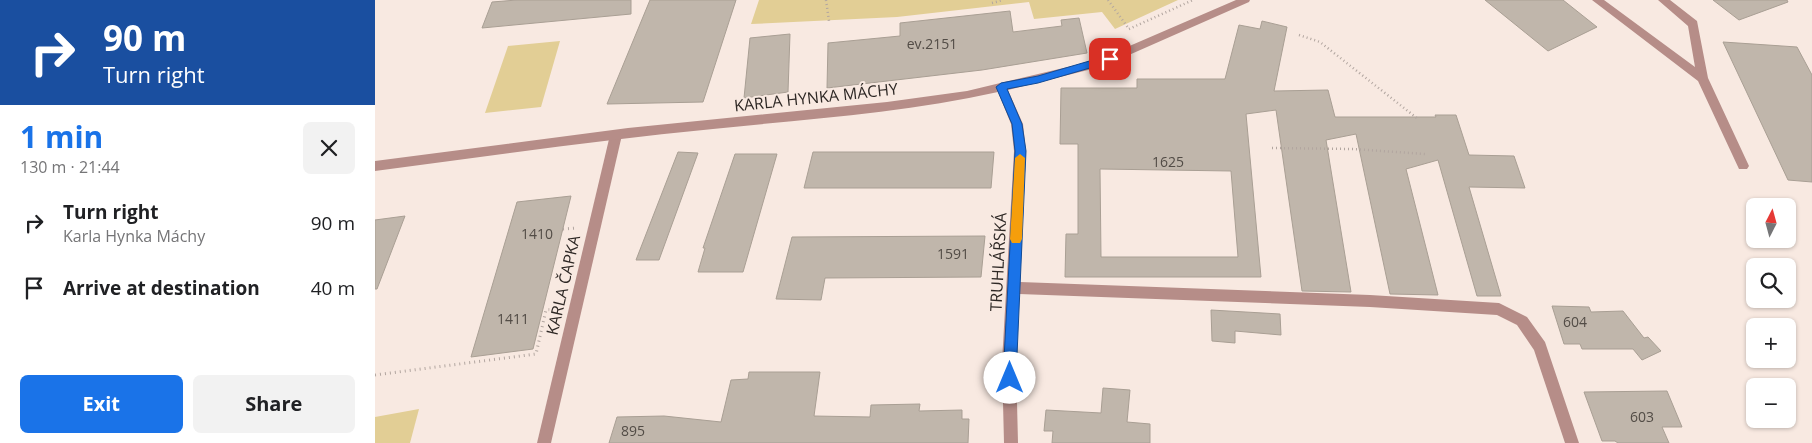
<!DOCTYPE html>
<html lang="en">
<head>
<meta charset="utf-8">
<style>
	body { margin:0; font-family:"Open Sans",sans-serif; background:#f2f2f2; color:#202124; height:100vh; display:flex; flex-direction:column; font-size:19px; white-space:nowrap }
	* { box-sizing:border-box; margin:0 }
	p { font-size:16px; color:#757577 }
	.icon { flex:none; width:28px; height:28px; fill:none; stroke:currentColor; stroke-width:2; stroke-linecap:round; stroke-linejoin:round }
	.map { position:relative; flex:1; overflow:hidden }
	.details { display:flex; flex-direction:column; background:#fff; width:375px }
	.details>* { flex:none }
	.hud { background:#1a4fa0; color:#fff; overflow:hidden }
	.needle { width:32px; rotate:6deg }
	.fabs { position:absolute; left:1371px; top:198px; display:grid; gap:10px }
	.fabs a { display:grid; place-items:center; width:50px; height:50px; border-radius:8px; background:#fff; box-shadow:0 1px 4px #0004; font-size:25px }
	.pin { position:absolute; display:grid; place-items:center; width:42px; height:42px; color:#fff; margin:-21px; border-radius:10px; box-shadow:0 2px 8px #0006 }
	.me { position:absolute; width:55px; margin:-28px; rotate:0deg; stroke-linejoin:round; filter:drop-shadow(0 0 4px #0008) }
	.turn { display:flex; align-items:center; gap:18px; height:105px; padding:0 20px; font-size:22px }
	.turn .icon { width:65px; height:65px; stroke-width:2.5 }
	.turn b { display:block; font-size:35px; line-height:42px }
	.round { display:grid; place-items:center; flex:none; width:52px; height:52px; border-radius:8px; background:#f2f2f2 }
	.head { display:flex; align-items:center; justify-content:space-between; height:85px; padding:0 20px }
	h1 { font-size:30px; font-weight:700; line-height:38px; color:#1a73e8 }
	.primary-button { display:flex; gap:10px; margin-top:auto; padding:10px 20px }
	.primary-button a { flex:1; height:58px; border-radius:8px; background:#1a73e8; color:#fff; font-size:20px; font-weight:700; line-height:58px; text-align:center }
	.primary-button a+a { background:#f2f2f2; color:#202124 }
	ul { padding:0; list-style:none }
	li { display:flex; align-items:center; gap:15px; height:65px; padding:0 20px }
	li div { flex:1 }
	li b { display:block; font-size:19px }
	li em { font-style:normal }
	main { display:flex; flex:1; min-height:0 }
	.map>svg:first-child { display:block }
	.green { fill:#e2ce95 }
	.building { fill:#c0b6ab; stroke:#a99f94; fill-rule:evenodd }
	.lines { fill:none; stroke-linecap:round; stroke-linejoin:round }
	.path-far1 { stroke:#b2a6a0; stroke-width:2.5; stroke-dasharray:1 3; stroke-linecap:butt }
	.path { stroke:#b2a6a0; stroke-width:3; stroke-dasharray:1 4; stroke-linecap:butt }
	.service { fill:#b68d88; fill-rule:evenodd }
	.minor { fill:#b68d88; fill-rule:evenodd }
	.route { fill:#1a73e8; stroke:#114b97 }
	.slow { fill:#f59e0b }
	.labels { text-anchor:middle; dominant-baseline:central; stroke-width:4; stroke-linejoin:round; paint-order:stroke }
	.number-label { font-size:14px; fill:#524c46 }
	.street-label { font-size:16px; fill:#2e2825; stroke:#f8e9e1 }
</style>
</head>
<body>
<main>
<section class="details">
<div class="hud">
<div class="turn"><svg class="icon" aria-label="right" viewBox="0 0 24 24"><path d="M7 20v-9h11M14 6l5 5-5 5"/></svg><div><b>90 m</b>Turn right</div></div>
</div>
<div class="head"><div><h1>1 min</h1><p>130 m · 21:44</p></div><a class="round"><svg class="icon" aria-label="close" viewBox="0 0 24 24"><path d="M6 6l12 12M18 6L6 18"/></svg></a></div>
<ul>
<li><svg class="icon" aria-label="right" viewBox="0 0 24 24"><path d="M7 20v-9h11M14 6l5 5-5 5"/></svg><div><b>Turn right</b><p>Karla Hynka Máchy</p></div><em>90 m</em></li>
<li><svg class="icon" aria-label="arrive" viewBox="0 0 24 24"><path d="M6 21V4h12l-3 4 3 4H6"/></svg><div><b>Arrive at destination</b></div><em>40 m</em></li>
</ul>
<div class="primary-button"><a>Exit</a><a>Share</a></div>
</section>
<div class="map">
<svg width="1437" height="443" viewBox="0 0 1437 443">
	<rect width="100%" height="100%" fill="#f8e9e1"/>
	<g class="green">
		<polygon points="384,0 803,0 740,29 727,12 659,19 654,2 522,17 376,24"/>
		<polygon points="185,41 166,107 110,113 133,46"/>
		<polygon points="44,409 35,443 0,443 0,417"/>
	</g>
	<g class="building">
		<polygon points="142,0 256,0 256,14 107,28 117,2"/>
		<polygon points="275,0 361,0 328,102 232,104"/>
		<polygon points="1110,0 1188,0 1222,27 1173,51"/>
		<polygon points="1338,0 1412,0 1413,2 1364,20"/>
		<polygon points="635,11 638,32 687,26 686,20 704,18 712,53 607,70 452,88 453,43 525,36 525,23"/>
		<path d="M887,21L912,27L899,91L953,90L960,117H1061L1060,115H1081L1094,155L1139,156L1150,188L1094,187L1126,296H1102L1063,160L1031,169L1063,295L1015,294L981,134L951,140L976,292L927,291L901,110L871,114L886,277H690L691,234H703V144H685L686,88H762V79H850L864,25L885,29ZM725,169L856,171L863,257H726Z"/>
		<polygon points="415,34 413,92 369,98 375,38"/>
		<polygon points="1348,42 1422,47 1437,75 1437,182 1413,180"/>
		<polygon points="303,152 323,153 284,260 261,260"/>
		<polygon points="438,152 619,152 616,188 429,188"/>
		<polygon points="360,154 402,154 368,272 323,272 330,248 328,248"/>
		<polygon points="196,196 158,349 96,357 142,202"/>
		<polygon points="30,216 2,289 0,289 0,220"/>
		<polygon points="610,236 606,277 450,278 446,300 401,299 417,237"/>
		<polygon points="1177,306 1214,307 1216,312 1248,311 1269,338 1273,337 1286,351 1267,360 1258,349 1207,349 1205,344 1189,344"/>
		<polygon points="836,310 905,314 906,335 860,331 860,343 837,341"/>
		<polygon points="374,372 445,372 439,416 495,417 496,405 545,404 544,411 587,410 587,419 594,419 593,443 234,443 242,417 289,416 346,422 356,380 373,379"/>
		<polygon points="728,388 755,390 752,422 775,424 775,443 677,443 678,431 669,431 671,410 726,413"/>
		<polygon points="1292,391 1307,427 1287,427 1294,443 1243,443 1240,441 1227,441 1209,392"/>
	</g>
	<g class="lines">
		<g class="path-far1">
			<polyline points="451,0 454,21"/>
			<polyline points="733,0 754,29"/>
			<polyline points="617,3 628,0"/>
			<polyline points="754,29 818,0"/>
			<polyline points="924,35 945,42 1043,119"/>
			<polyline points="897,148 978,149 1050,154"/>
		</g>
		<g class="path">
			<polyline points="188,229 202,228"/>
			<polyline points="0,375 161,354 171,310 183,309"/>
		</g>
		<g class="service">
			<polygon points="1217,0 1229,0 1320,67 1313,26 1283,0 1295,0 1322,21 1333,78 1374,166 1372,169 1364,169 1323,81"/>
			<polygon points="241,130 247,135 176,443 162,443 235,135"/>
		</g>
		<path class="minor" d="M861,0H875L874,2L729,66L633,90L648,124L651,151L645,282L995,295L1124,303L1152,317L1170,342L1204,443H1190L1159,350L1142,325L1122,315L995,307L644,294L641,362L643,443H629L627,362L639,151L636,124L623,92C530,113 433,119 338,129C225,140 113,156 0,171V161L253,128L512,102L592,91L722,60Z"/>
	</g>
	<polygon class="route" points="735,55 740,59 739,61 663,83 632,89 647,124 651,151 641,378 639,382 635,384 630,382 628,378 640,151 637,124 621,87 626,83 663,76"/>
	<polygon class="slow" points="645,154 650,158 647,239 645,243 637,243 635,239 640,158"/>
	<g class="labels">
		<g class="number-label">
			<text x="557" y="43">ev.2151</text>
			<text x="793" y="161">1625</text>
			<text x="162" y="233">1410</text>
			<text x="578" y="253">1591</text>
			<text x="138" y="318">1411</text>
			<text x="1200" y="321">604</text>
			<text x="1267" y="416">603</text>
			<text x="258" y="430">895</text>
		</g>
		<g class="street-label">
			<text transform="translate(441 97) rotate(-6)">KARLA HYNKA MÁCHY</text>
			<text transform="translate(623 262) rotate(-87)">TRUHLÁŘSKÁ</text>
			<text transform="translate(188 285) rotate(-77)">KARLA ČAPKA</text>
		</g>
	</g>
</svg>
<div class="fabs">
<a><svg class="needle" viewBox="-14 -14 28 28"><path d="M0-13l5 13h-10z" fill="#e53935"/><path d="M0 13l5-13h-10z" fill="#757577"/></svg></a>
<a><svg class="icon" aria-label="search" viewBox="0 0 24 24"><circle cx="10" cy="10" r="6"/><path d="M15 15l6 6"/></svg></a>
<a>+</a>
<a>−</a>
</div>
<div class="pin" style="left:735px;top:59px;background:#d93025"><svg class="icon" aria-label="arrive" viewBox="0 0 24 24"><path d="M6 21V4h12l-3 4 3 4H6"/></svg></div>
<svg class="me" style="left:635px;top:378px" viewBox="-20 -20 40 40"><circle r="19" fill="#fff"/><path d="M0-13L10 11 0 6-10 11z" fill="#1a73e8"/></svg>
</div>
</main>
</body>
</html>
